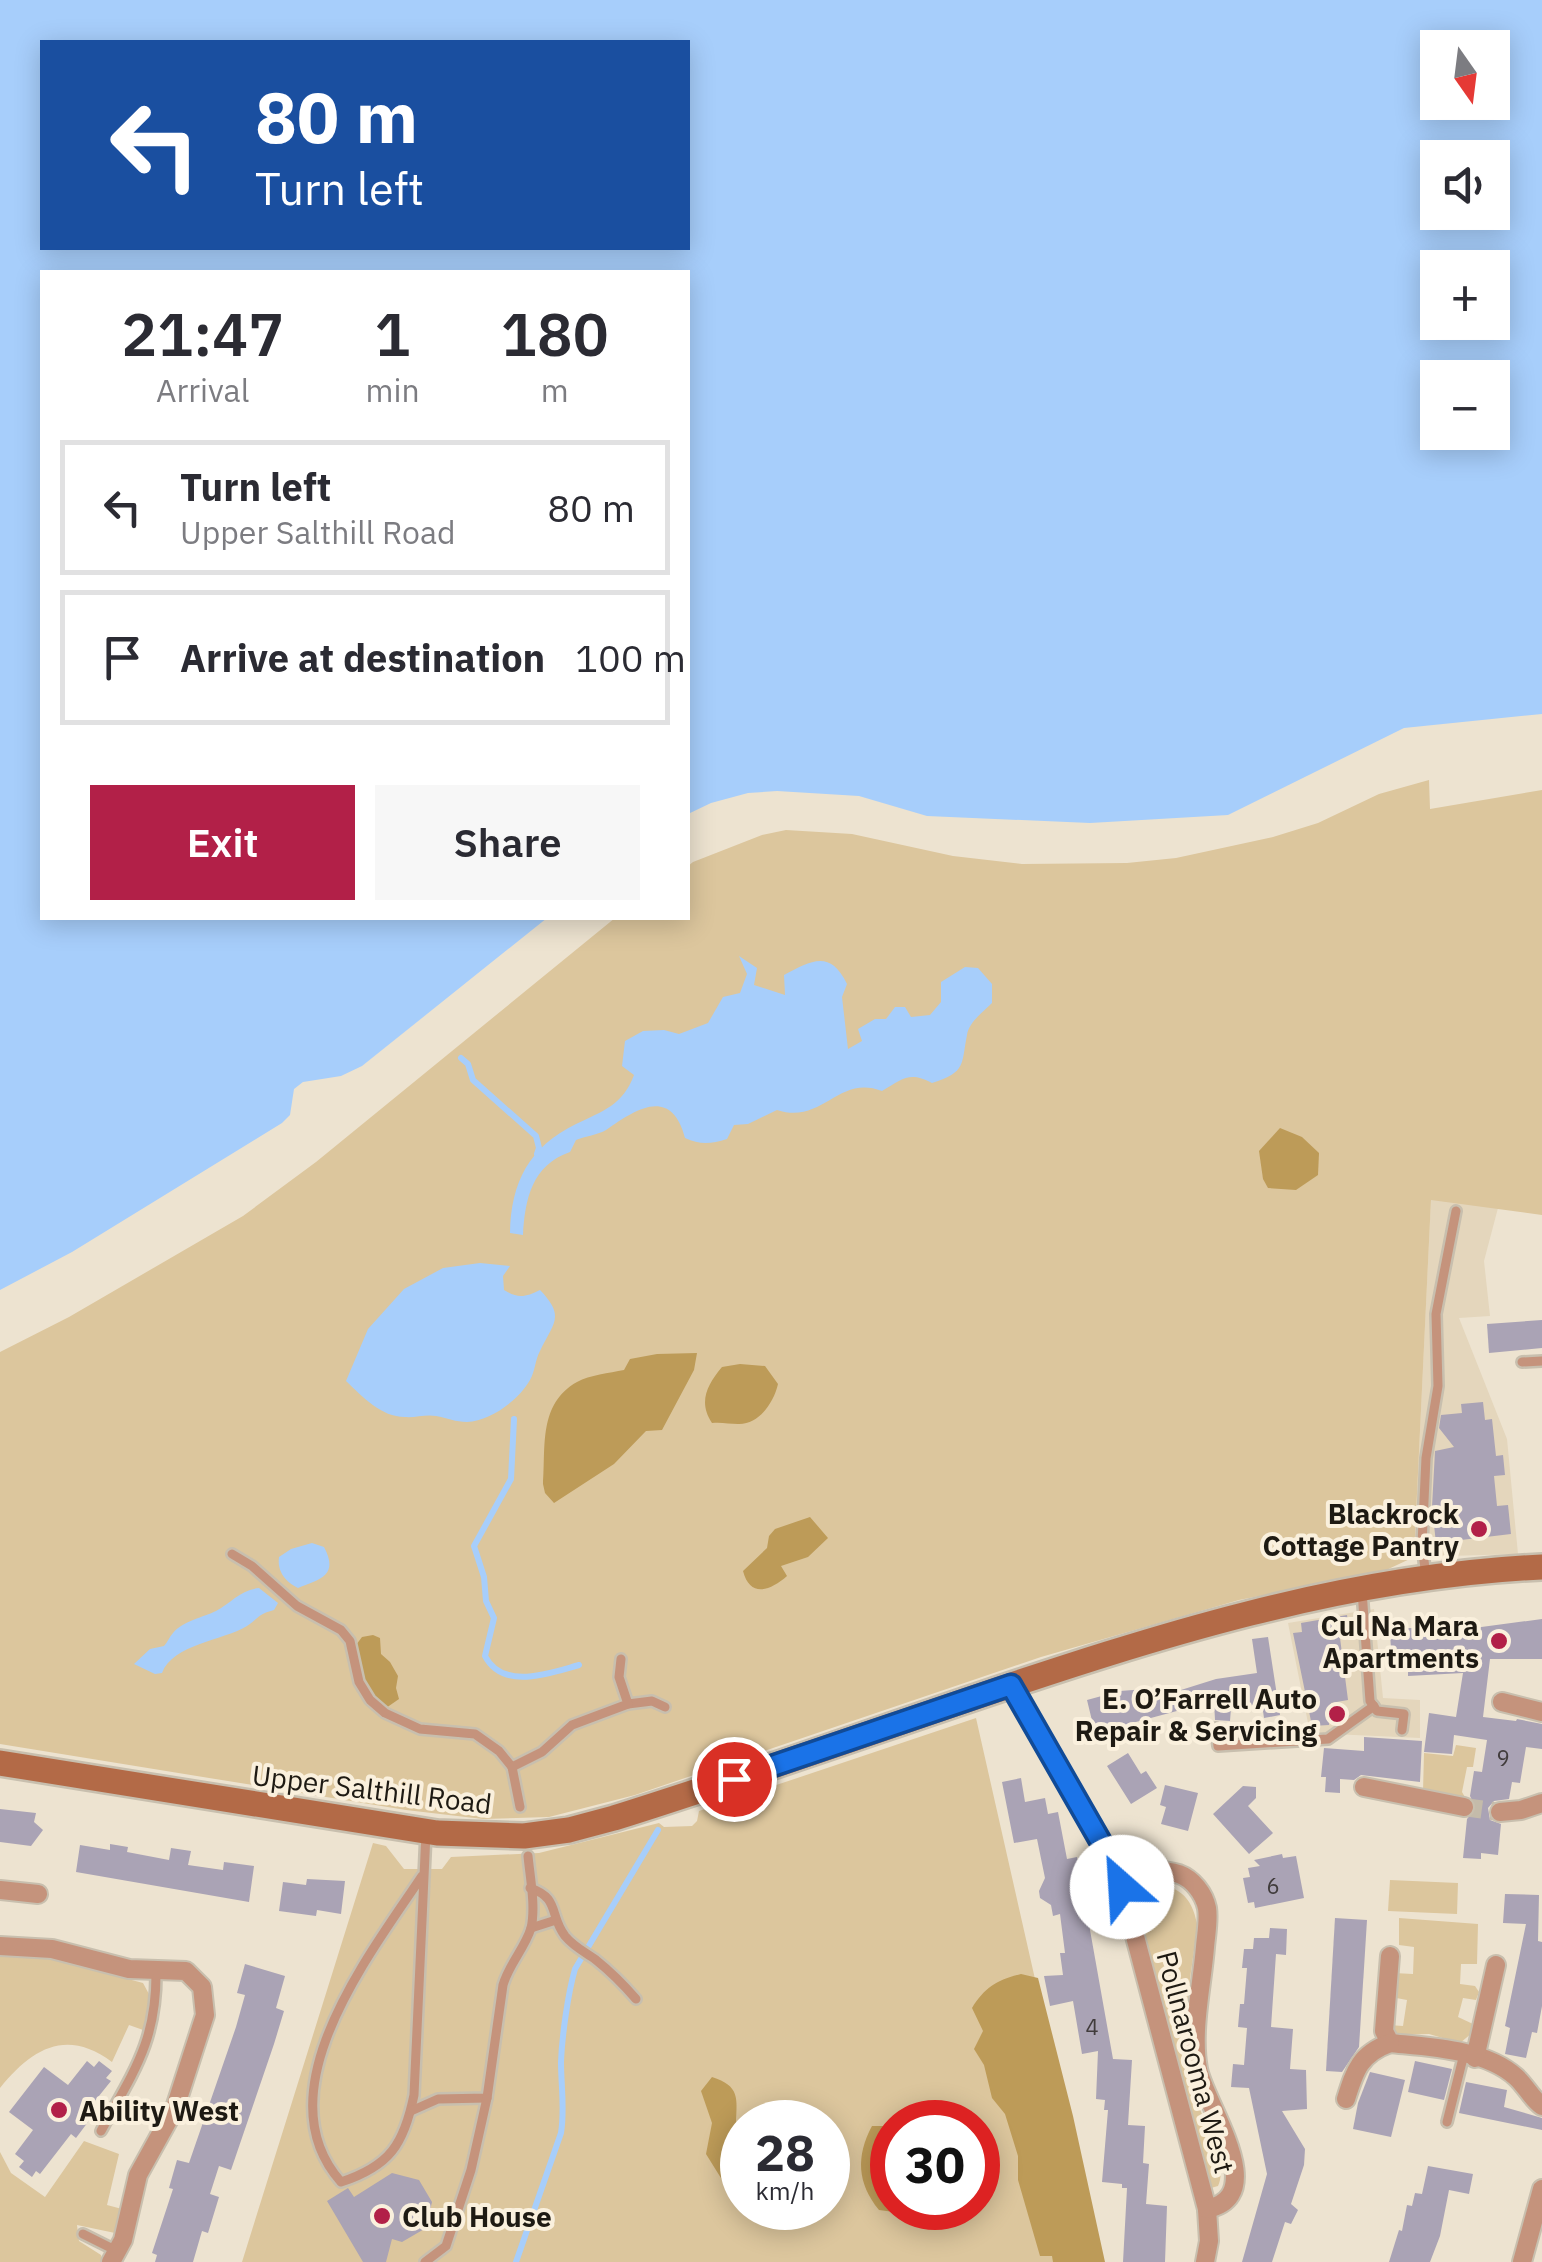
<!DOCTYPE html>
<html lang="en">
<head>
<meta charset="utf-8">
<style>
	body { margin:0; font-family:"IBM Plex Sans",sans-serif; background:#f7f7f7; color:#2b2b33; height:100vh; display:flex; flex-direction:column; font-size:38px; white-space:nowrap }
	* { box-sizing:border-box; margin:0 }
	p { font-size:32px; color:#7c7c81 }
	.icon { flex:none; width:55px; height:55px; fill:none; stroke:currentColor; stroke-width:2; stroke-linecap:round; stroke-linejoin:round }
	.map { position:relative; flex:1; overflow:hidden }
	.details { position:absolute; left:40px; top:270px; width:650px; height:650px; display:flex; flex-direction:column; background:#fff; border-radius:0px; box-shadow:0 5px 25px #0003 }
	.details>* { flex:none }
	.banner { position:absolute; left:40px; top:40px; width:650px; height:210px; border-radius:0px; box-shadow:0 5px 25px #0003; background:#1a4fa0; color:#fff; overflow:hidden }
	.needle { width:65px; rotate:166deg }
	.tools { position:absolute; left:1420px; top:30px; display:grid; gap:20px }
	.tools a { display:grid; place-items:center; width:90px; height:90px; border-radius:0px; background:#fff; box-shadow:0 5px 25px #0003; font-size:50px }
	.speed { position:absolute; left:720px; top:2100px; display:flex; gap:20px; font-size:50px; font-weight:700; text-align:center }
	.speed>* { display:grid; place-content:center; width:130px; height:130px; border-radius:50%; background:#fff; box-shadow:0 5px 25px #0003; line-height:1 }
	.speed small { font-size:25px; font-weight:400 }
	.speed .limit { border:15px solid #d22; background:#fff; color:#111 }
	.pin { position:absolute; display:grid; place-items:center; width:85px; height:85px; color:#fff; margin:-42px; border:5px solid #fff; border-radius:50%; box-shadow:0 2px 10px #0007 }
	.me { position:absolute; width:110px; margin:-55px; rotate:334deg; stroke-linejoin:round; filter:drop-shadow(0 0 8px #0008) }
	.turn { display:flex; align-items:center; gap:35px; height:210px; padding:0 50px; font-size:45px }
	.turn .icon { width:130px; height:130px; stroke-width:2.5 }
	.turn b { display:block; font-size:70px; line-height:85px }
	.eta { display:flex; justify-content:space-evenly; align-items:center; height:170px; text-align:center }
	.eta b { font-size:60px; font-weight:600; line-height:70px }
	.primary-button { display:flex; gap:20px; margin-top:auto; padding:20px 50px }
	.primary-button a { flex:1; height:115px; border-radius:0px; background:#b22048; color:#fff; font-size:40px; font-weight:600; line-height:115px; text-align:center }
	.primary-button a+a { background:#f7f7f7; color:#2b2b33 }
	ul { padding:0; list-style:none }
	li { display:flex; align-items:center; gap:30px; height:135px; margin:0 20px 15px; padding:0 30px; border:5px solid #e1e1e2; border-radius:0px }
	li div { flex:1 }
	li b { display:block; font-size:38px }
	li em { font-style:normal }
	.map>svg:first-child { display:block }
	.built { fill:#e4d6bc }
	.green { fill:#dcc69d; fill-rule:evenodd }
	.forest { fill:#bd9b58 }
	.water { fill:#a7cefb; fill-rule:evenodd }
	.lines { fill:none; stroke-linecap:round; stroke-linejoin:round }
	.stream { stroke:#a7cefb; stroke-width:6 }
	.building { fill:#aaa3b5 }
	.minor-tunnel { stroke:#c4bbaa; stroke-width:18; stroke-dasharray:18 9; stroke-linecap:butt }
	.service-casing { stroke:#c8bfae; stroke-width:14 }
	.minor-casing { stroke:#c8bfae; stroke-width:22 }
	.secondary-casing { stroke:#c8bfae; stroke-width:30 }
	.service { stroke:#c5937c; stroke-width:9 }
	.minor { stroke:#c5937c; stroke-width:18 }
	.secondary { stroke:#b36a47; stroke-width:25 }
	.route-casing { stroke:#114b97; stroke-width:25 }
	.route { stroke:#1a73e8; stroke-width:18 }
	.poi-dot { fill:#b22048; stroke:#faf0dd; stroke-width:4 }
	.labels { text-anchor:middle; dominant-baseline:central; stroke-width:8; stroke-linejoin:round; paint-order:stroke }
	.number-label { font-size:22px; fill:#413c3c }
	.poi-label { font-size:28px; font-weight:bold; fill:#1e1a13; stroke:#faf0dd; text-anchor:end }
	.street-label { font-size:28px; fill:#1e1a13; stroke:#faf0dd }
</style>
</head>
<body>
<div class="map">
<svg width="1542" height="2262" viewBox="0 0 1542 2262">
	<rect width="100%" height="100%" fill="#ede3d0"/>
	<g class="built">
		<polygon points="1431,1199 1498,1208 1484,1261 1490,1316 1459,1318 1507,1439 1518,1554 1414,1557"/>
		<polygon points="1374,1609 1383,1698 1420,1700 1420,1738 1310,1733 1288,1623"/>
	</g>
	<g class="green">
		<polygon points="1429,780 1430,809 1542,790 1542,1215 1431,1200 1414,1557 1382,1572 1239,1600 1041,1657 635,1795 549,1817 483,1819 406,1810 0,1744 0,1352 69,1317 243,1216 316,1162 615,918 688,918 688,866 693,862 762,835 786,830 852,834 953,856 1022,864 1127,863 1176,858 1273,837 1318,823 1379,794"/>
		<path d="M976,1718L1099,2262H242L373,1843L386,1846L404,1869H442L451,1857L539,1853L659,1823L664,1827L692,1826L697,1821L699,1811ZM742,2122H828V2208H742ZM892,2122H978V2208H892Z"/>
		<polygon points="1456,1745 1476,1748 1473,1767 1467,1767 1462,1792 1466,1799 1423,1792 1424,1753 1453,1756"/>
		<polygon points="1390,1880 1458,1883 1457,1914 1388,1911"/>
		<path d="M1148,1884C1177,1884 1192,1896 1197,1924C1193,1971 1177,2036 1189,2082C1197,2109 1230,2162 1218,2186L1211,2188L1207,2183L1134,1897L1138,1889Z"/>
		<polygon points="1399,1918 1478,1924 1477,1964 1461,1964 1460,1984 1475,1986 1479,1992 1476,2000 1463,1998 1458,2017 1473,2024 1472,2033 1460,2043 1429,2034 1393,2035 1389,2025 1403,2026 1407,2000 1391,1997 1394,1973 1413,1974 1414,1947 1399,1945"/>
		<path d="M14,1954L46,1957L143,1983L150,1996L146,2031L129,2025L112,2062C67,2028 32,2048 0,2088V1956Z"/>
		<polygon points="84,2141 119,2154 107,2205 122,2209 115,2233 77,2225 79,2241 101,2255 103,2262 0,2262 0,2152 11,2173 45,2197"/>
	</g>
	<g class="forest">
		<polygon points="1280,1128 1302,1137 1319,1153 1318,1175 1296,1190 1268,1188 1263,1179 1259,1151"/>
		<path d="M697,1353L694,1370L662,1430L646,1431L614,1464L554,1503L545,1493L543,1484C546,1447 538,1404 577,1382C590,1375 609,1373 624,1370L630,1359L657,1354Z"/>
		<path d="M740,1364L765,1366L778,1384C774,1402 759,1425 738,1424C729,1424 722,1422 712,1423C698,1402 707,1385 722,1367Z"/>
		<path d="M810,1517L828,1538L808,1557L781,1566L787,1576C770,1591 750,1598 743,1571L767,1548L769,1536L775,1529Z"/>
		<path d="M373,1635L380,1638L381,1654L390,1662L398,1676L396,1688L399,1699L386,1708C360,1687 365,1674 356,1645L362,1637Z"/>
		<path d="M1021,1974L1038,1978L1073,2116L1105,2262H1053L1052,2256H1040L1018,2180V2156L1005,2114L992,2098L984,2065L974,2049L983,2031L972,2008C985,1987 997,1980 1021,1974Z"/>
		<path d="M712,2077C740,2086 737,2098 736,2123L742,2130V2196L734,2199L706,2154L712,2123L701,2091Z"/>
		<path d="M872,2126H892V2208H907L894,2212L879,2210C857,2183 856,2156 872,2126Z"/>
	</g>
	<g class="water">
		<path d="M0,0H1542V714L1404,728L1228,815L1090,823L927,816L859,796L777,791L748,793L711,803L688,814V272H42V918H547L362,1066L341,1076L303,1082L294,1089L290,1115L282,1123L72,1252L0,1290ZM42,42H688V248H42ZM1438,48H1492V102H1438ZM1438,158H1492V212H1438ZM1438,268H1492V322H1438ZM1438,378H1492V432H1438Z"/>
		<path d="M739,956L757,968L754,985L785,995L784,975C811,961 830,949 847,984L842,997L848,1049L862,1041L858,1029L875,1019H886L895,1007H905L911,1017L930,1015L941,1002V982L965,967L978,968L992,984V1003C983,1012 969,1022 967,1035C961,1064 967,1072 932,1083C909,1071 903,1079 882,1091C838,1074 823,1125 777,1110L748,1124L734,1125L727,1139C711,1144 700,1145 685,1138C671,1085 635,1110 606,1130C598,1135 585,1136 576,1140L570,1152C532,1165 525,1199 523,1235L510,1233C511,1182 529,1147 576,1124C603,1111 623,1105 634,1075L622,1066L625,1041L643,1031L664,1030L679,1034L708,1023L723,997L740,993L747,974Z"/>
		<path d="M480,1263L510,1266L503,1276L504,1290C518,1299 526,1297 540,1290C566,1317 553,1323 540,1351C535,1360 535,1372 530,1380C518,1401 490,1421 467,1422C456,1422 447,1418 436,1416C426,1414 415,1418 405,1417C381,1417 363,1397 346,1381L368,1329L404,1289L443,1268Z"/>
		<path d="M312,1543L324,1547C339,1575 321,1579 298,1588C286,1582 277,1572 279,1557L291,1549Z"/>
		<path d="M259,1588L278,1603L274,1610C258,1614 259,1618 247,1626C222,1641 173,1644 162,1673L155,1674L134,1664L150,1649L164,1646C168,1642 169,1637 173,1633C183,1621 204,1617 216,1611C231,1603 240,1590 259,1588Z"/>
	</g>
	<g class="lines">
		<g class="stream">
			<polyline points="461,1058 468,1064 473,1080 536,1136 539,1148 537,1154"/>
			<path d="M514,1419L511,1479L474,1546L484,1577L486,1601L494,1618L485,1656C503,1691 550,1673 579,1665"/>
			<path d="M516,2262L561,2133C565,2109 561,2086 561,2062C562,2036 568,1993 575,1969L658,1830"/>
		</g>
	</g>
	<g class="building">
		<polygon points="1542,1320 1542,1348 1489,1353 1487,1324"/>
		<polygon points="1483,1402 1485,1420 1492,1419 1496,1456 1503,1455 1505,1475 1494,1476 1497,1506 1508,1505 1511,1534 1436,1543 1432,1507 1435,1451 1454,1447 1439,1428 1441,1415 1462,1413 1461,1404"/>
		<polygon points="1347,1615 1350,1636 1340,1638 1348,1700 1331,1703 1329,1725 1312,1726 1293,1633 1302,1632 1301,1623"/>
		<polygon points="1542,1619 1542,1659 1490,1659 1483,1717 1516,1721 1517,1719 1542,1724 1542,1749 1526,1747 1520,1783 1512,1782 1509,1799 1494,1801 1488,1808 1490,1820 1501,1824 1498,1855 1481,1853 1481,1859 1463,1858 1467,1819 1476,1808 1470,1796 1474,1771 1482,1772 1487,1740 1454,1735 1452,1754 1424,1752 1429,1713 1456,1717 1463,1673 1408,1676 1408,1670 1400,1670 1399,1662 1392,1663 1390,1634 1397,1633 1396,1628 1474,1628"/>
		<polygon points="1268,1637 1280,1715 1264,1718 1262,1704 1231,1708 1230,1721 1215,1720 1214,1701 1095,1733 1087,1700 1120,1691 1146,1689 1149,1700 1216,1679 1257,1673 1252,1639"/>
		<polygon points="1364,1737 1422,1741 1420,1782 1361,1775 1354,1780 1340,1779 1340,1793 1325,1792 1326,1777 1321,1777 1324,1748 1364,1751"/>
		<polygon points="1128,1753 1141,1774 1146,1771 1157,1788 1131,1804 1107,1766"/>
		<polygon points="1021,1778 1025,1802 1045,1798 1048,1814 1058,1812 1067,1859 1077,1857 1113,2059 1132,2060 1128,2125 1145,2126 1143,2163 1149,2164 1146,2204 1167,2206 1165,2262 1123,2262 1127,2188 1122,2188 1122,2184 1102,2182 1108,2110 1104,2110 1105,2100 1096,2099 1098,2051 1082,2054 1073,2001 1050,2006 1044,1976 1063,1975 1060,1953 1065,1953 1060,1914 1053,1916 1051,1905 1040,1898 1039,1891 1045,1878 1037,1839 1014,1843 1002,1782"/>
		<polygon points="1165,1785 1198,1793 1188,1831 1161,1824 1166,1807 1160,1805"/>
		<polygon points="1243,1786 1256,1787 1256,1798 1248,1806 1273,1833 1249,1854 1213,1814"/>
		<polygon points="0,1809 36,1813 34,1822 43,1830 31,1846 0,1842"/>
		<polygon points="110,1844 128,1847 127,1852 169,1860 171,1848 191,1851 188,1865 223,1870 224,1862 254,1866 249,1902 76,1872 80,1845 110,1850"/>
		<polygon points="1282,1854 1283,1858 1296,1856 1304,1898 1255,1908 1254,1902 1248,1903 1243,1878 1250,1877 1248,1868 1260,1866 1254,1860"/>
		<polygon points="307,1879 345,1881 341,1914 317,1910 316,1916 279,1911 283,1882 306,1885"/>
		<polygon points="1505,1894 1539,1895 1538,1941 1542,1942 1542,2006 1537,2033 1532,2032 1526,2058 1505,2054 1510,2028 1505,2026 1526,1924 1503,1923"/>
		<polygon points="1335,1918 1367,1920 1359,2047 1342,2072 1326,2071"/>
		<polygon points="1270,1928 1287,1929 1286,1955 1276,1954 1271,2027 1293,2029 1290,2069 1306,2070 1307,2109 1282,2111 1305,2149 1304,2165 1291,2204 1298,2210 1291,2224 1285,2222 1272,2262 1242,2262 1267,2174 1249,2088 1231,2087 1233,2064 1244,2065 1247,2028 1238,2027 1240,2004 1244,2004 1247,1968 1242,1968 1244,1949 1253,1949 1254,1938 1269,1938"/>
		<polygon points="245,1964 285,1976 276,2008 284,2011 274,2044 231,2170 219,2166 210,2194 219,2197 208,2233 202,2231 193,2262 155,2262 157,2255 152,2253 173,2189 169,2188 177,2160 189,2163 236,2027 245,1995 237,1993"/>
		<polygon points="87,2061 94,2067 99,2061 112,2071 106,2078 111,2081 82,2117 88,2122 76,2138 71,2134 40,2174 36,2171 32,2177 19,2167 24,2161 15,2154 33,2130 9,2112 44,2067 68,2085"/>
		<polygon points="1415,2061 1452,2069 1444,2100 1408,2092"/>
		<polygon points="1370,2072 1405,2080 1391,2137 1353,2129 1358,2103"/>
		<polygon points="1466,2082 1507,2090 1504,2107 1542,2118 1542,2130 1459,2113"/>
		<polygon points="1428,2166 1473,2174 1469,2194 1449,2190 1440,2236 1430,2262 1389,2262 1399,2230 1402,2231 1407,2205 1412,2206 1415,2193 1422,2194"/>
		<polygon points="392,2173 419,2180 432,2202 426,2228 402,2242 392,2239 386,2262 363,2262 327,2201 348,2188 354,2197"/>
	</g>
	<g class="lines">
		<polyline class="minor-tunnel" points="1464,1807 1500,1812"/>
		<defs>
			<g id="service">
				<polyline points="1522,1362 1542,1361"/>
				<polyline points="232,1554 252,1566 297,1606 341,1630 350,1641 359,1682 370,1700 385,1713 420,1729 475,1734 499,1751 512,1767"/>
				<polyline points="1426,1577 1422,1544 1426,1458 1438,1386 1436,1314 1456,1211"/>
				<polyline points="1362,1591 1370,1701 1377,1711 1404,1714 1402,1730"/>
				<polyline points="628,1704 652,1701 665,1707"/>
				<polyline points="1216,1728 1218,1746 1328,1739 1374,1706"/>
				<polyline points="520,1807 512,1767 542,1752 572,1725 628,1704 619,1677 621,1659"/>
				<path d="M422,1876C370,1954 261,2092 341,2182C390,2166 404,2144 414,2095L426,1833"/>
				<path d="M530,1888C560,1898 549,1915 565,1936C574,1947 585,1952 596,1960C611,1972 623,1984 636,1999"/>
				<polyline points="531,1928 556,1920"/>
				<path d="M411,2111L438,2099L487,2098L503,1985C509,1964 525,1948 531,1928C536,1907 530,1877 528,1856"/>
				<polyline points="1447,2122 1464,2054"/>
				<path d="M101,2131C134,2071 157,2041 156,1970"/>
				<polyline points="83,2234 117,2251"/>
				<polyline points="425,2262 446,2246 471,2170 487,2098"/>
			</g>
			<g id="minor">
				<polyline points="1011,1685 1118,1872 1207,2209 1209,2241 1205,2262"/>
				<polyline points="1502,1702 1542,1712"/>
				<polyline points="1364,1787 1464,1807"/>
				<polyline points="1500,1812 1521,1810 1542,1803"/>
				<path d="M1118,1872C1138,1871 1159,1868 1179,1874C1193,1879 1204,1894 1207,1908C1209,1920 1206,1935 1205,1947C1202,1985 1191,2031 1198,2069C1204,2103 1272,2196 1207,2209"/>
				<polyline points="0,1890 38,1894"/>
				<polyline points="0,1946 52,1949 129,1969 186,1971 202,1987 205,2015 175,2108 138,2175 123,2240 111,2262"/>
				<path d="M1390,1956L1384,2031L1390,2043C1429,2047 1485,2049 1516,2077C1526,2086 1531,2098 1542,2106"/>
				<polyline points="1475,2058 1496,1965"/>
				<path d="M1346,2099C1355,2070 1360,2054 1390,2043"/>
				<polyline points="1522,2262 1542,2189"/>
			</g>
			<path id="secondary" d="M0,1763L437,1833L524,1836L569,1830L614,1818C732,1781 849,1740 967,1700C1153,1637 1344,1576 1542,1567"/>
		</defs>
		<use href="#service" class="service-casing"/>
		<use href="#minor" class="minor-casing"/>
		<use href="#secondary" class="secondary-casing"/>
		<use href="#service" class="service"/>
		<use href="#minor" class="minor"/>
		<use href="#secondary" class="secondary"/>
	</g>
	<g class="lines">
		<defs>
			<polyline id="route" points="734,1779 1011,1685 1118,1872 1122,1887"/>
		</defs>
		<use href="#route" class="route-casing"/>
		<use href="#route" class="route"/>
	</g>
	<g class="poi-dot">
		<circle cx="1479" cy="1529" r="10"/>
		<circle cx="1499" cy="1641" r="10"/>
		<circle cx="1337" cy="1714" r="10"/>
		<circle cx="59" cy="2110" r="10"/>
		<circle cx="382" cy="2216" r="10"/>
	</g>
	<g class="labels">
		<g class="number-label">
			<text x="1503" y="1757">9</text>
			<text x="1273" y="1885">6</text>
			<text x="1092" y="2026">4</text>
		</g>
		<g class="poi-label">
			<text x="1459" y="1513">Blackrock<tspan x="1459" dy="32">Cottage Pantry</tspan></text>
			<text x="1479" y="1625">Cul Na Mara<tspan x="1479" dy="32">Apartments</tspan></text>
			<text x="1317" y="1698">E. O’Farrell Auto<tspan x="1317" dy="32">Repair &amp; Servicing</tspan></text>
			<text x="79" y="2110" text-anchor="start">Ability West</text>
			<text x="402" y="2216" text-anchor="start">Club House</text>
		</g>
		<g class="street-label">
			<text transform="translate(372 1789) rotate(7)">Upper Salthill Road</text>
			<text transform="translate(1196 2062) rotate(75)">Pollnarooma West</text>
		</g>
	</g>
</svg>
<div class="tools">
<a><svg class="needle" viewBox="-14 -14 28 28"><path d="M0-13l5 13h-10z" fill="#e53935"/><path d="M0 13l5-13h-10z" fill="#7c7c81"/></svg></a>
<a><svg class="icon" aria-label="sound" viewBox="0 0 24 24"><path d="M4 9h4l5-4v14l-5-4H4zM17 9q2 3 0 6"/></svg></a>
<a>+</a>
<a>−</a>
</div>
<div class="speed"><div>28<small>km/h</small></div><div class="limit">30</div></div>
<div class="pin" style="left:734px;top:1779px;background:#d93025"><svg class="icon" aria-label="arrive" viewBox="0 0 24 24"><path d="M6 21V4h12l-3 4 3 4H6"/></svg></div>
<svg class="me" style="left:1122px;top:1887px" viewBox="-20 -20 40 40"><circle r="19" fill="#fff"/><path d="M0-13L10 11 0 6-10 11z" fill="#1a73e8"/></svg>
<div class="banner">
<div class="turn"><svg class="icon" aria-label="left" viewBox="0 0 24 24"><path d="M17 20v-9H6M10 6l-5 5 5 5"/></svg><div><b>80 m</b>Turn left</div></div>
</div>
<section class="details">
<div class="eta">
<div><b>21:47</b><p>Arrival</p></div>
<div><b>1</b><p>min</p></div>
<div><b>180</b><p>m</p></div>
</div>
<ul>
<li><svg class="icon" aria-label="left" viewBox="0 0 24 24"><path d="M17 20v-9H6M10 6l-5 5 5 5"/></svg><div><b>Turn left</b><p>Upper Salthill Road</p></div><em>80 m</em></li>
<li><svg class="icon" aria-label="arrive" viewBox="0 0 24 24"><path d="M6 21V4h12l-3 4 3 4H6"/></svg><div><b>Arrive at destination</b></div><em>100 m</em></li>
</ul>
<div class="primary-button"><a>Exit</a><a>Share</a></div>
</section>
</div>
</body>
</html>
